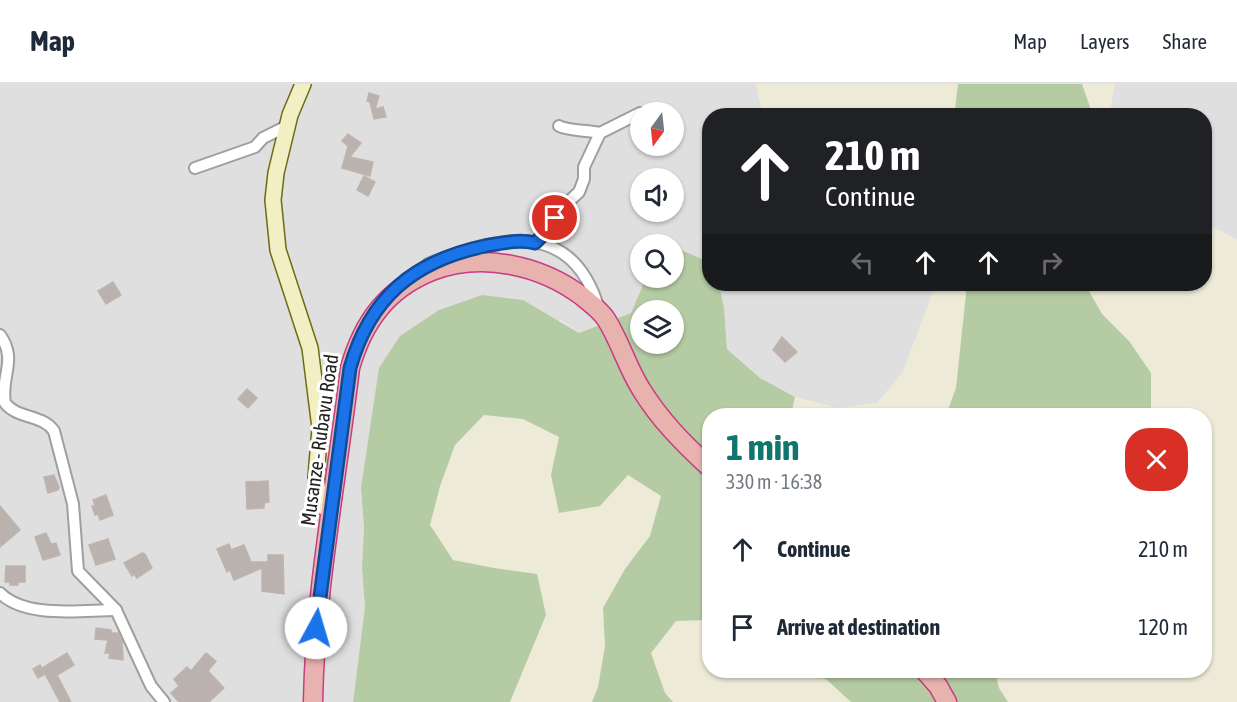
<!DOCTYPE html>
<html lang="en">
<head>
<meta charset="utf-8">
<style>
	body { margin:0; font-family:"Asap Condensed",sans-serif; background:#f2f2f3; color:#1f2937; height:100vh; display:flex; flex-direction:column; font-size:22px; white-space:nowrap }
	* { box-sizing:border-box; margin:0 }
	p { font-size:20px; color:#747a83 }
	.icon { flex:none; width:33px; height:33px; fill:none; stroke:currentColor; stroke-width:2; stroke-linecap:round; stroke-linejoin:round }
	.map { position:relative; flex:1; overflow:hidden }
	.details { position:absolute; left:702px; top:324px; width:510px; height:270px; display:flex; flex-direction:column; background:#fff; border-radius:24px; box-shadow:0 2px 4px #0004 }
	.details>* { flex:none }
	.banner { position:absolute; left:702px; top:24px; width:510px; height:183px; border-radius:24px; box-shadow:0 2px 4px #0004; background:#202124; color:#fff; overflow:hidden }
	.needle { width:39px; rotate:195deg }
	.tools { position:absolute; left:630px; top:18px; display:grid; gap:12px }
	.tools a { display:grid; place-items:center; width:54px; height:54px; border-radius:50%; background:#fff; box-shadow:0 2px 4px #0004; font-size:30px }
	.pin { position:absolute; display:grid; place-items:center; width:51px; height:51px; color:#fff; margin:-26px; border:3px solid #fff; border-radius:50%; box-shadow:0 2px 6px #0007 }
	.me { position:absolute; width:66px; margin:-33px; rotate:6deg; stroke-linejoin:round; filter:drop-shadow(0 0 4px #0008) }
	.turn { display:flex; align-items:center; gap:21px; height:126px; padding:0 24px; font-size:27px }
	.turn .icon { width:78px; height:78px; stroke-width:2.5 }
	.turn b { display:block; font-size:42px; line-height:51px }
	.lanes { display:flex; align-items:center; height:57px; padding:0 24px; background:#0003; justify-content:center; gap:30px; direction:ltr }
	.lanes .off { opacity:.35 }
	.round { display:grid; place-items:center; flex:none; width:63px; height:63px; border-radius:24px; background:#f2f2f3 }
	.overview { display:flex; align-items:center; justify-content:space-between; height:102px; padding:0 24px }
	h1 { font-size:36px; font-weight:700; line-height:45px; color:#0f766e }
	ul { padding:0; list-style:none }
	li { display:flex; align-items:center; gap:18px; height:78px; padding:0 24px }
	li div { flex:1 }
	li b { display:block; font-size:22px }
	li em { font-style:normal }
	header { display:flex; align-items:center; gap:36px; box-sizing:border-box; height:84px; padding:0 30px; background:#fff; border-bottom:2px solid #e0e1e3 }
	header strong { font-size:28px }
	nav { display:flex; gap:33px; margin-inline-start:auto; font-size:21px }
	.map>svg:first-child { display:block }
	.residential { fill:#e0dfdf; fill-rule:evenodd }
	.farmland { fill:#edebd7 }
	.forest { fill:#b5cba3; fill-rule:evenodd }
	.building { fill:#bab2af; stroke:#c1b3ad; stroke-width:1.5 }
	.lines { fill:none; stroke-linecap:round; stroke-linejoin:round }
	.minor-casing { stroke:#9f9f9f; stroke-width:14 }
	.secondary-casing { stroke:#6f6b12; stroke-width:18 }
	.trunk-casing { stroke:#c83d82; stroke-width:21 }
	.minor { stroke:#fff; stroke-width:10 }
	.secondary { stroke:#f3efc5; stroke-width:15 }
	.trunk { stroke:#e8b2af; stroke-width:18 }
	.route-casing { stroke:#114b97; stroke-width:15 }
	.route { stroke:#1a73e8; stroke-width:10 }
	.labels { text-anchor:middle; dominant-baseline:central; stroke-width:6; stroke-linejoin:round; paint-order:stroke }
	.street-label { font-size:20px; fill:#222; stroke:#fff }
</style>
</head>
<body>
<header>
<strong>Map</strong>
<nav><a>Map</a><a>Layers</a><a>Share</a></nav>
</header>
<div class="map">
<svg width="1237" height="618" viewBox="0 0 1237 618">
	<rect width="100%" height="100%" fill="#f1edea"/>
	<g class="residential">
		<path d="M0,0H756L763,31L710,32L709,178L679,165L674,169V160H640V194H646L631,229L579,249L560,236L361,404L364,444L362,483L365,523L353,618H0ZM640,28H674V62H640ZM640,94H674V128H640Z"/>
		<polygon points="1115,0 1237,0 1237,156 1221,147 1205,142 1204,32 1109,32"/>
		<polygon points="719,200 936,200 903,288 877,319 837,324 795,313 760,294 727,265 724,224"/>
	</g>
	<g class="farmland">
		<polygon points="756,0 958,0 955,25 958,31 763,31"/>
		<polygon points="1082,0 1115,0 1109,31 1089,31 1091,25"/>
		<polygon points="1205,142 1221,147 1237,156 1237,618 1008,618 999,604 995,587 1204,586 1204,332 1151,331 1129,257 1102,230 1085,200 1204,200"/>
		<polygon points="936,200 967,200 956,304 946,331 791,332 795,313 837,324 877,319 903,288"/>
		<polygon points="484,331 523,335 559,353 551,391 600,422 628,391 661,412 650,452 625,486 603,524 605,562 598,603 592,618 510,618 537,490 494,484 453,476 430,441 440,402 455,361"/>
		<polygon points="709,536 710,586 807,587 827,596 851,618 673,618 665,609 651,569 676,537"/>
	</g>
	<g class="forest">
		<polygon points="958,0 1082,0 1091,26 1089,32 958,31 955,25"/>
		<path d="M679,165L709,178L710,200H719L724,224L727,265L760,294L795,313L791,331L710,332L709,536L676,537L651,569L665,609L673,618H592L598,603L605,562L603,524L625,485L650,452L661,412L628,391L600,422L559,429L551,391L559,353L523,335L484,331L455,361L440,402L430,441L453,476L494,484L537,490L546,531L510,618H353L365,523L362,483L364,444L361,404L379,284L400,252L439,226L482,211L523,216L579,249L631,229L646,194H674V169ZM640,226H674V260H640Z"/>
		<polygon points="967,200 1085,200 1102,230 1129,257 1151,289 1151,331 946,331 956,304"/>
		<polygon points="807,587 995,587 999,604 1008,618 851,618 827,596"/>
	</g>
	<g class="building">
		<polygon points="369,9 379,12 375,25 383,23 386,33 374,35 370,18 367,17"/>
		<polygon points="348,50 361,59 350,73 373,78 370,92 342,84 348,62 342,57"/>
		<polygon points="364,92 375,98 368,112 357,106"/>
		<polygon points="113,198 121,211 106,220 98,207"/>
		<polygon points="782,253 797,268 785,278 773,266"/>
		<polygon points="247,305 257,314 248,324 238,315"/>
		<polygon points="54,391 59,403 58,406 48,409 44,393"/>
		<polygon points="268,397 269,418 264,419 264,424 247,425 246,398"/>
		<polygon points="106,411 113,431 100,436 98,430 95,431 92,422 95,421 93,416"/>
		<polygon points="0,422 20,446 0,463"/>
		<polygon points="46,449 51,460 56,459 60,471 43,476 35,453"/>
		<polygon points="108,455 115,475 96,481 89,461"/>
		<polygon points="229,460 231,466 244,461 251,478 268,478 268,471 283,471 284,510 262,507 262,484 234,496 230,486 227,488 217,465"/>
		<polygon points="142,469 145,470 152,484 137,494 134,490 132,492 124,479"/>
		<polygon points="6,482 25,482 25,498 18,498 18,501 10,501 10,498 5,498"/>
		<polygon points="96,544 111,546 111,549 118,549 122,557 123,576 109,574 110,569 105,569 108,556 95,555"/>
		<polygon points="67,569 74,581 57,591 71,618 60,618 45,590 38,594 33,585 40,581 45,590 42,584"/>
		<polygon points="206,569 216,577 208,587 224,604 209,618 179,618 171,609 179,602 174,595 187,583 191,587"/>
	</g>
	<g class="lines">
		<defs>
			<g id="minor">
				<path d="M559,42C568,47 588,46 600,49"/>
				<polyline points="195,84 255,63 263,54 287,42"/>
				<polyline points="535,159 547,147 565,121 579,108 584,95 584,83 600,49 640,29"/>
				<path d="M428,180C497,153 570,133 598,222"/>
				<path d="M0,251C18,276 0,293 5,319C17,335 42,330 54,347L73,420L78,487L116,526L151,602L164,618"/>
				<path d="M0,509C26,535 82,526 116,526"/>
			</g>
			<polyline id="secondary" points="303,0 290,31 276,89 273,116 278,166 310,264 320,344 316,393 320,422 332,424"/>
			<g id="trunk">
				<polyline points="924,586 938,602 947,618"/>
				<path d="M313,618C315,506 337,395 350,284C363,238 387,205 432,187C482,168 541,181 583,213C591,220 600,226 606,235C620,257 627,283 641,305C659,335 684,360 710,384"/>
			</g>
		</defs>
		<use href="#minor" class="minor-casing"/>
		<use href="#secondary" class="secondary-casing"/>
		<use href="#trunk" class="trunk-casing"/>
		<use href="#minor" class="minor"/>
		<use href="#secondary" class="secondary"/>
		<use href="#trunk" class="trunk"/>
	</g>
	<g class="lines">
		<defs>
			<path id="route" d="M316,544L350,284C370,213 414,177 485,162C502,159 519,155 535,159L547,147L555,134"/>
		</defs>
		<use href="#route" class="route-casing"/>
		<use href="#route" class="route"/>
	</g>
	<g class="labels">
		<g class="street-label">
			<text transform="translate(319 356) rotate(-82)">Musanze - Rubavu Road</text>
		</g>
	</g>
</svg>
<div class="tools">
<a><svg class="needle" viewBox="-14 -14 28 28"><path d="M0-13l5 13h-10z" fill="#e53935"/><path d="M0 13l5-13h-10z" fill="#747a83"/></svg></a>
<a><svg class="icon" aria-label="sound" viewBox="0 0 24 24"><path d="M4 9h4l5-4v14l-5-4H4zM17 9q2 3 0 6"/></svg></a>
<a><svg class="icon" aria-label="search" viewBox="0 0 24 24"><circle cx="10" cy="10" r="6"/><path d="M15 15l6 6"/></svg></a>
<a><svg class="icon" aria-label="layers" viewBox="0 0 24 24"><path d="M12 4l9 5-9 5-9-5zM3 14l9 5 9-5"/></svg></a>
</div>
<div class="pin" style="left:555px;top:134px;background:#d93025"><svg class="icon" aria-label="arrive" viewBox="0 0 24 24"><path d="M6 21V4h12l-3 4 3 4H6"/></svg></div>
<svg class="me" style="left:316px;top:544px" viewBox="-20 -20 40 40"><circle r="19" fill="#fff"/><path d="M0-13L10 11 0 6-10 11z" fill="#1a73e8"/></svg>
<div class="banner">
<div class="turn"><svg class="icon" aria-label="ahead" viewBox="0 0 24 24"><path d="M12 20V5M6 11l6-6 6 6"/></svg><div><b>210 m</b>Continue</div></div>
<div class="lanes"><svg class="icon off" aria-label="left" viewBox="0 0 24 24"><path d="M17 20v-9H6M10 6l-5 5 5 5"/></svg><svg class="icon" aria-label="ahead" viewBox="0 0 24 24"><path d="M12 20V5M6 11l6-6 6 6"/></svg><svg class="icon" aria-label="ahead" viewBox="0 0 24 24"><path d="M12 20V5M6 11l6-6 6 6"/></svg><svg class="icon off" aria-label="right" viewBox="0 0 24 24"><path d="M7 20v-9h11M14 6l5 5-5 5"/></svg></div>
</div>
<section class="details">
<div class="overview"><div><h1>1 min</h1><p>330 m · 16:38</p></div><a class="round" style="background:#d93025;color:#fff"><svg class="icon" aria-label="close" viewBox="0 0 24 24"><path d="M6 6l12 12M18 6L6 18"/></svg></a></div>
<ul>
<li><svg class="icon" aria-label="ahead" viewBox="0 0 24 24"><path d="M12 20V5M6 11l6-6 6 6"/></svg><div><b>Continue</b></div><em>210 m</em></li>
<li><svg class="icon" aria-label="arrive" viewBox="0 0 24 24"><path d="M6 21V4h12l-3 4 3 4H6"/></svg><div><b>Arrive at destination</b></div><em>120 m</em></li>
</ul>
</section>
</div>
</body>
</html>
